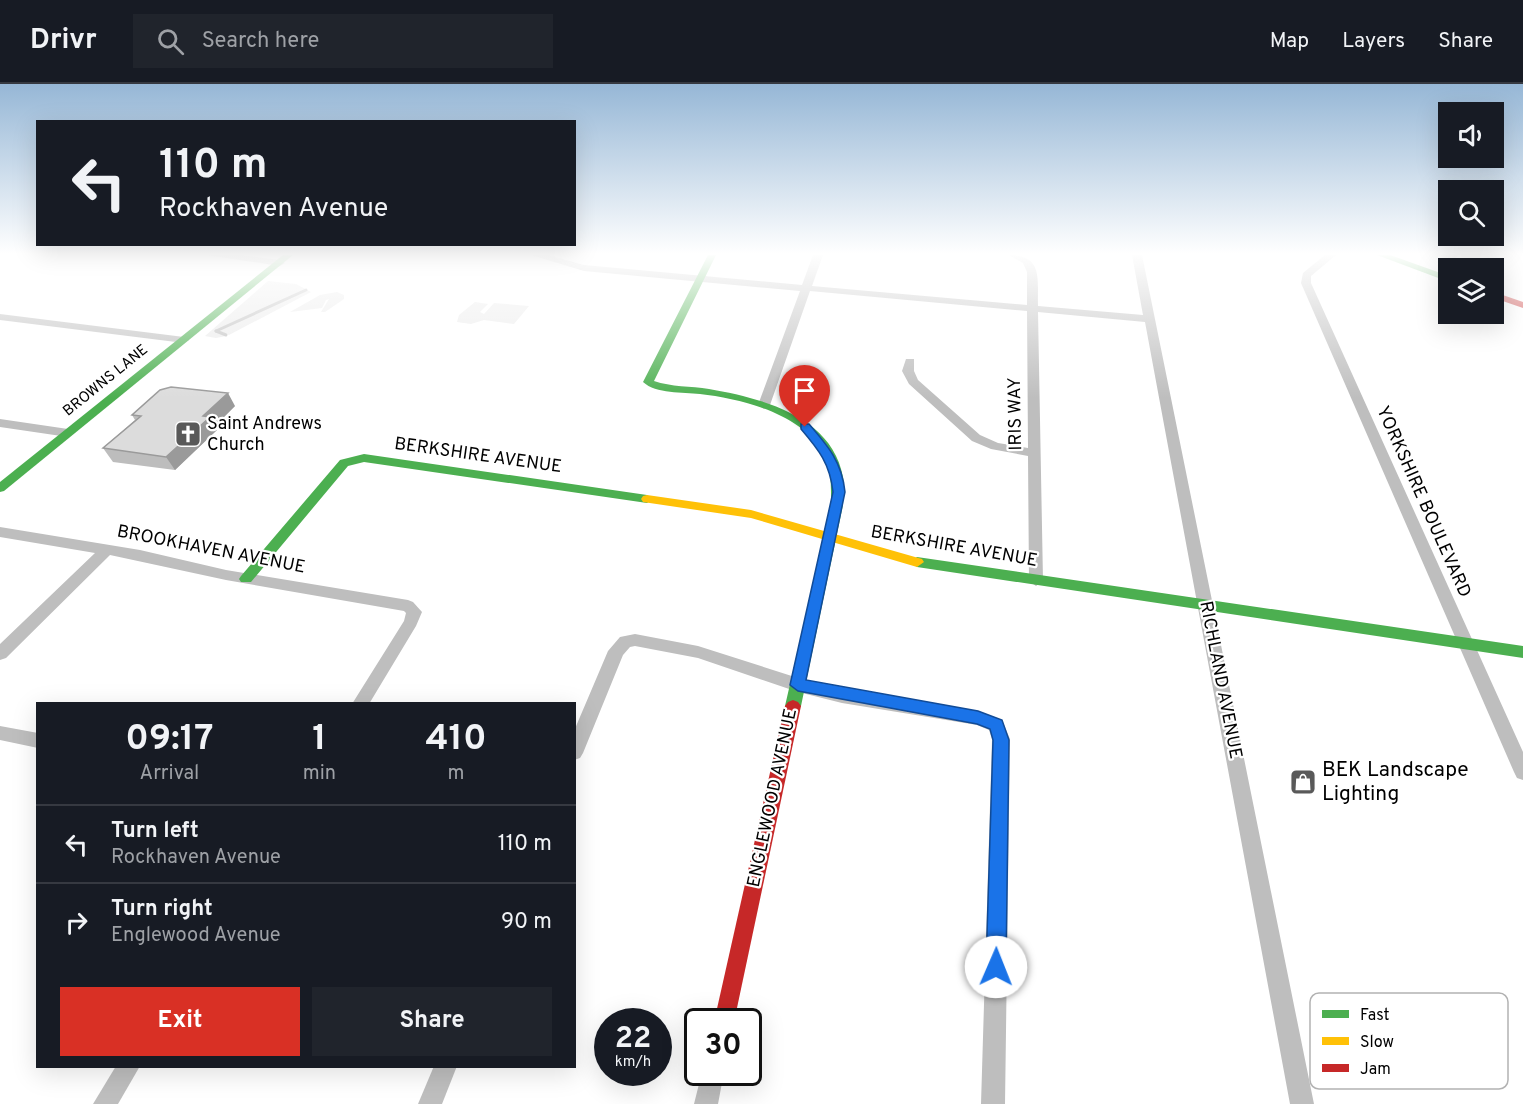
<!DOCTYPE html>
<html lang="en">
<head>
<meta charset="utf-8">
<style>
	body { margin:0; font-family:Overpass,sans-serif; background:#20242c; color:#f1f3f6; height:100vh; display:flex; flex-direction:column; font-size:22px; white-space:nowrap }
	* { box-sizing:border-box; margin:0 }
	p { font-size:20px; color:#9ea1a6 }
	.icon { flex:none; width:33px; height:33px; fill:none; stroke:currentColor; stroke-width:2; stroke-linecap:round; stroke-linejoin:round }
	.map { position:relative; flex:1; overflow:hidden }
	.sheet { position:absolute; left:36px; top:618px; width:540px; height:366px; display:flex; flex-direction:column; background:#171b24; border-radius:0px; box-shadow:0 6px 24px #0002 }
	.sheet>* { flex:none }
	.top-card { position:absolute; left:36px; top:36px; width:540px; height:126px; border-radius:0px; box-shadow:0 6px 24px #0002; background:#171b24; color:#f1f3f6; overflow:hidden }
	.fabs { position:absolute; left:1438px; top:18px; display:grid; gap:12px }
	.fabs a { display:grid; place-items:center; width:66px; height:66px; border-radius:0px; background:#171b24; box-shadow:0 6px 24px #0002; font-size:30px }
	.speed { position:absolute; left:594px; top:924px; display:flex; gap:12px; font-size:30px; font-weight:700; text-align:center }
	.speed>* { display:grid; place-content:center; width:78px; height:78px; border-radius:50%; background:#171b24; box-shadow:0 6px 24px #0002; line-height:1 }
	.speed small { font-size:15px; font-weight:400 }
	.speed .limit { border:3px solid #111; border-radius:9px; background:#fff; color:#111 }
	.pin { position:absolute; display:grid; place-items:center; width:51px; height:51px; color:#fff; margin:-62px -26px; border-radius:50% 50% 50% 0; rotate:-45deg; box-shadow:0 0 6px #0007 }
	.pin .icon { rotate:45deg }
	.me { position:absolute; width:66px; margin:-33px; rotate:1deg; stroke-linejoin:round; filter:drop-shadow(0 0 4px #0008) }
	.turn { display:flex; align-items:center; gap:21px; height:126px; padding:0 24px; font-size:27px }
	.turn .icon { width:78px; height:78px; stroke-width:2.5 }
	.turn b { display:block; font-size:42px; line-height:51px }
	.eta { display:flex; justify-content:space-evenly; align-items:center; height:102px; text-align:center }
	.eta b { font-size:36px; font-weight:700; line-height:42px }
	.action { display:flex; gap:12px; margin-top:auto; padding:12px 24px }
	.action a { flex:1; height:69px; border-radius:0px; background:#d93025; color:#fff; font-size:24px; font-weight:700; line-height:69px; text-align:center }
	.action a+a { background:#20242c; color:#f1f3f6 }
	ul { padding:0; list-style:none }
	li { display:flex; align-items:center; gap:18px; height:78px; padding:0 24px; border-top:2px solid #363941 }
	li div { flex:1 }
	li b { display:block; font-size:22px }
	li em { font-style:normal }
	header { display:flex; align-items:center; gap:36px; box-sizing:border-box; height:84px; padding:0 30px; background:#171b24; border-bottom:2px solid #363941 }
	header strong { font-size:28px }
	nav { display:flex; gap:33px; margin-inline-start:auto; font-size:21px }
	.search { width:420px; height:54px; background:#20242c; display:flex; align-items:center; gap:15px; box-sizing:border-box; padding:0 21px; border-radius:0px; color:#9ea1a6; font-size:22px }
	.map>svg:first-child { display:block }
	.green { fill:#eaeaea }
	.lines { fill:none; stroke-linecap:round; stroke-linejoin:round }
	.stream { stroke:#bcbcbc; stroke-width:3 }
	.street { fill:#bebebe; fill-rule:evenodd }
	.fast { fill:#4caf50; fill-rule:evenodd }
	.slow { fill:#ffc107; fill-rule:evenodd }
	.jam { fill:#c62828; fill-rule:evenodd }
	.wall { fill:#bdbdbd }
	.shaded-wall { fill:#9a9a9a }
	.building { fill:#dcdcdc; stroke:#9a9a9a; stroke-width:1.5 }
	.route { fill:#1a73e8; stroke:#114b97; stroke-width:1.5 }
	.labels { text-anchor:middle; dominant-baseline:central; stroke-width:4.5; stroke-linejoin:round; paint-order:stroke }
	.far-street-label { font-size:15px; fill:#000; stroke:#fff }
	.street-label { font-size:18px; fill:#000; stroke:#fff }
	.poi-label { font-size:18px; fill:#000; stroke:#fff; text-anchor:start }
	.near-poi-label { font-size:21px; fill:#000; stroke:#fff; text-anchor:start }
	.key { fill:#fff; stroke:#b2b2b2; stroke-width:1.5 }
	.key-label { font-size:16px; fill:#000 }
</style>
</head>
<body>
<header>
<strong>Drivr</strong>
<div class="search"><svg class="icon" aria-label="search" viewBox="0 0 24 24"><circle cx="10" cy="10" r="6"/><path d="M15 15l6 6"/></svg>Search here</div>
<nav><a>Map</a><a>Layers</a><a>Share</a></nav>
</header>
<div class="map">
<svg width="1523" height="1020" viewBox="0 0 1523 1020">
	<rect width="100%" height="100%" fill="#fff"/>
	<g class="green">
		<polygon points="268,197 296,200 311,208 229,251 219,247 220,245 215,247 226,252 216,254 205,252"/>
		<polygon points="337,208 344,211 344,215 325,228 321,228 329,215 326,216 322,224 290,228 320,211"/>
		<polygon points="475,218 488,220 480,228 484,230 494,219 529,222 514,240 484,236 471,240 457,238 459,231"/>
	</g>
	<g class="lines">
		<g class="stream">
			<polyline points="216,247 306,206"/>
			<polyline points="216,247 226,251"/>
		</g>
		<g class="street">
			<polygon points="207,171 240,171 280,176 285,179 280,182"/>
			<path d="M531,171H548L584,181L802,201L813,171H823L812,202L1027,221V188L1023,179L1009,171C1044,171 1037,196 1038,222L1143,231L1132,171H1142L1314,1020H1290L1145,238L1038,228L1043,497L1036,502L1029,497L1028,372L991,365L972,357L909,300L902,287L906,275H914V287L918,296L980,351L998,359L1028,364L1027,227L810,207L770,321L764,325L758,321L800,207L584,187Z"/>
			<polygon points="1325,171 1336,171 1311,192 1311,199 1523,668 1523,696 1517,694 1514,688 1301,199 1303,189"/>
			<polygon points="0,230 184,253 189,256 184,259 0,236"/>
			<polygon points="0,335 68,345 74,349 68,353 0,343"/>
			<polygon points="0,443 140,466 226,486 408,516 413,518 422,528 416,542 369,620 352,620 404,537 406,529 404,527 226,496 110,471 6,574 0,576 0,560 95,469 0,453"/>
			<polygon points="635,550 698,562 798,594 842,605 978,627 1002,636 1010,655 1005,1020 981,1020 992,655 989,646 977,641 842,619 798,608 698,574 635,562 630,563 623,571 583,669 580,674 574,676 574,647 608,567 620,553"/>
			<polygon points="0,642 38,649 38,664 0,656"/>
			<polygon points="116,982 140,982 118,1020 93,1020"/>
			<polygon points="434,982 457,982 442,1020 418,1020"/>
			<polygon points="702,988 724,988 718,1020 694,1020"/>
		</g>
		<g class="fast">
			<polygon points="283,171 293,171 4,407 0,408 0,398"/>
			<path d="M708,171H716L654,297C671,303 691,302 709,305C761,314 832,332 843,393C845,402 843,412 843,421L801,622L798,626L793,628L788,626L785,622L831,421C831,404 832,387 824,371C803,330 743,315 700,310C683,308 656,310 643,298Z"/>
			<polygon points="1377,171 1390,171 1449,192 1449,198"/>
			<polygon points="364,370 647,411 653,415 647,419 364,378 348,382 251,498 241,498 239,495 241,492 340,376"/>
			<polygon points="917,473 1523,562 1523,574 917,483 910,478"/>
		</g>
		<polygon class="slow" points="647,411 751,426 922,475 924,478 917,483 751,434 643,418 641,415 643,412"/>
		<g class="jam">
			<polygon points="1494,208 1523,218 1523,224 1494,214"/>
			<polygon points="793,616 798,618 801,622 734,938 714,938 785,622 788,618"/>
		</g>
	</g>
	<g class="wall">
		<polygon points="1436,171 1459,171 1452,177"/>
		<polygon points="235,322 215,342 217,346 175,386 113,378 103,364 135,336 132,331"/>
	</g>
	<polygon class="shaded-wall" points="228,309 235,322 215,342 217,346 175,386 166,373 203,332"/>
	<polygon class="building" points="171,303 228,309 203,332 210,333 166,373 103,364 141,332 132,331 160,306"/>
	<linearGradient id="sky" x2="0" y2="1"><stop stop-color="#96b7d6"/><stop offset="0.54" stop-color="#fff"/><stop offset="1" stop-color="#fff" stop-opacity="0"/></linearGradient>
	<rect width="1523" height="314" fill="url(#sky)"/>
	<path class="route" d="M801,340H809C828,362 842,378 845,408L806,596L978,627L1002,636L1009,656L1006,883L1003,890L996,893L989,890L986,883L993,656L990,645L977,640L798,607L790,601L833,408C830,380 819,366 801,345Z"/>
	<defs>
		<symbol id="church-square" viewBox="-11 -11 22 22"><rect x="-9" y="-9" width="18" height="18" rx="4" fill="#595959" stroke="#fff"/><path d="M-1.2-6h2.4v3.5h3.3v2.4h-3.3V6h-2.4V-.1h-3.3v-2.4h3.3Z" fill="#fff"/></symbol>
		<symbol id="shop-square" viewBox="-11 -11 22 22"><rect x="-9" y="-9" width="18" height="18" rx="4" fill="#595959" stroke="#fff"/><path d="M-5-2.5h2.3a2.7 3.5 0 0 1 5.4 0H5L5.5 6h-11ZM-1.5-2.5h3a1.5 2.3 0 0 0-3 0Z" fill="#fff"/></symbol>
	</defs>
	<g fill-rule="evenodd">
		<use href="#church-square" x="173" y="335" width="30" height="30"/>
		<use href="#shop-square" x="1288" y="683" width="30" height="30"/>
	</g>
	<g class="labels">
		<g class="far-street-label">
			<text transform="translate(106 297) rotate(-39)">BROWNS LANE</text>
		</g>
		<g class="street-label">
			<text transform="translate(1016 330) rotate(-91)">IRIS WAY</text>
			<text transform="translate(478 372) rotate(8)">BERKSHIRE AVENUE</text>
			<text transform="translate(1423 418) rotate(66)">YORKSHIRE BOULEVARD</text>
			<text transform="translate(954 463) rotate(10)">BERKSHIRE AVENUE</text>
			<text transform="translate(211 466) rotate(11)">BROOKHAVEN AVENUE</text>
			<text transform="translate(1220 596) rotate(79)">RICHLAND AVENUE</text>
			<text transform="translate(773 714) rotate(-78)">ENGLEWOOD AVENUE</text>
		</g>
		<g class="poi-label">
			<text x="207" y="340">Saint Andrews<tspan x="207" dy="21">Church</tspan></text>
		</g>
		<g class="near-poi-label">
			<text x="1322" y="686">BEK Landscape<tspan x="1322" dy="24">Lighting</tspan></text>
		</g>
	</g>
	<rect x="1310" y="909" width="198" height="96" rx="9" class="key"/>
	<rect x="1322" y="926" width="27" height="8" fill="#4caf50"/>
	<rect x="1322" y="953" width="27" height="8" fill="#ffc107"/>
	<rect x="1322" y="980" width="27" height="8" fill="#c62828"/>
	<g class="key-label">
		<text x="1360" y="936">Fast</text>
		<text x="1360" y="963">Slow</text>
		<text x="1360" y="990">Jam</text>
	</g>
</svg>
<div class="fabs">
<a><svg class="icon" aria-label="sound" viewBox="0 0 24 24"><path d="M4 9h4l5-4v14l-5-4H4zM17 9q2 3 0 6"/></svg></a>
<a><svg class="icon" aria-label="search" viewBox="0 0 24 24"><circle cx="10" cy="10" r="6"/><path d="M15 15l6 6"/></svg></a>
<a><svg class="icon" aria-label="layers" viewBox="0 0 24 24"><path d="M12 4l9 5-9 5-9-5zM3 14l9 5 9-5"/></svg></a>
</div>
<div class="speed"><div>22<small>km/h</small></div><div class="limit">30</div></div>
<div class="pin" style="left:805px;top:343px;background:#d93025"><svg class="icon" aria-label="arrive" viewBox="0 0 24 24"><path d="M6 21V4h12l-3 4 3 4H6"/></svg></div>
<svg class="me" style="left:996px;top:883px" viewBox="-20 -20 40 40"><circle r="19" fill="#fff"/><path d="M0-13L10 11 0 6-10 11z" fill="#1a73e8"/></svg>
<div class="top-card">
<div class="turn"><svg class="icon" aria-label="left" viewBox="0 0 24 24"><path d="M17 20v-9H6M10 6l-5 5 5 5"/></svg><div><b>110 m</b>Rockhaven Avenue</div></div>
</div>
<section class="sheet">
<div class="eta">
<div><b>09:17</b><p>Arrival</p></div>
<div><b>1</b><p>min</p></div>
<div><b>410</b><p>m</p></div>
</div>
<ul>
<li><svg class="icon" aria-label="left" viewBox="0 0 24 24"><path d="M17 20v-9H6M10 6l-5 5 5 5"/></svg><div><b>Turn left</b><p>Rockhaven Avenue</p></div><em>110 m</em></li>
<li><svg class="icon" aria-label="right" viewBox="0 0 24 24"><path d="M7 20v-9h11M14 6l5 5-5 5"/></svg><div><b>Turn right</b><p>Englewood Avenue</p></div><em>90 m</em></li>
</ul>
<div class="action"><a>Exit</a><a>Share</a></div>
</section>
</div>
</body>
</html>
